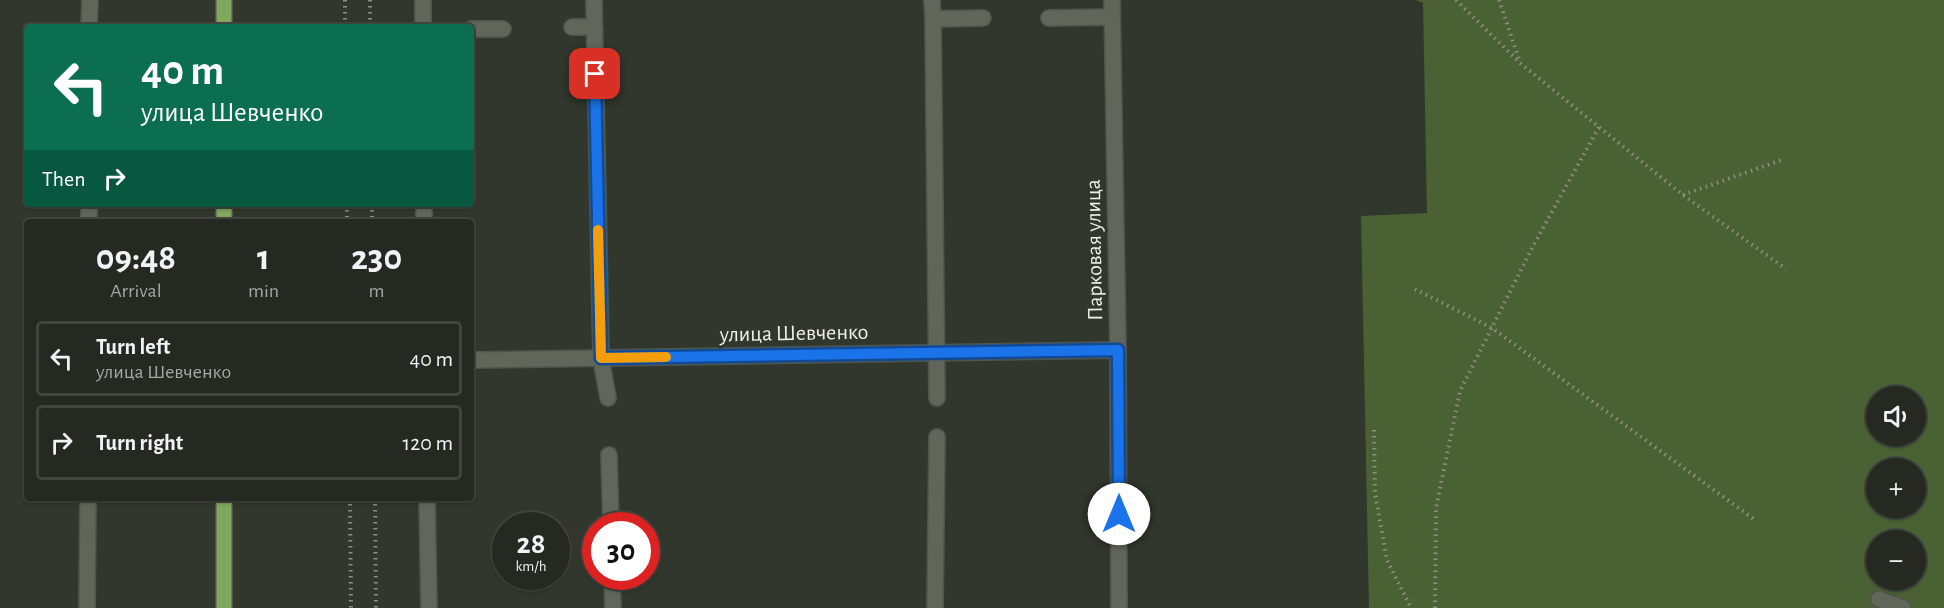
<!DOCTYPE html>
<html lang="en">
<head>
<meta charset="utf-8">
<style>
	body { margin:0; font-family:"Alegreya Sans",sans-serif; background:#2d312a; color:#f1f3f6; height:100vh; display:flex; flex-direction:column; font-size:22px; white-space:nowrap }
	* { box-sizing:border-box; margin:0 }
	p { font-size:20px; color:#a3a6a5 }
	.icon { flex:none; width:33px; height:33px; fill:none; stroke:currentColor; stroke-width:2; stroke-linecap:round; stroke-linejoin:round }
	.map { position:relative; flex:1; overflow:hidden }
	.drawer { position:absolute; left:24px; top:219px; width:450px; height:282px; display:flex; flex-direction:column; background:#252921; border-radius:6px; box-shadow:0 2px 4px #0004,0 0 0 2px #42453f }
	.drawer>* { flex:none }
	.guide { position:absolute; left:24px; top:24px; width:450px; height:183px; border-radius:6px; box-shadow:0 2px 4px #0004,0 0 0 2px #42453f; background:#0b6e4f; color:#fff; overflow:hidden }
	.tools { position:absolute; left:1866px; top:386px; display:grid; gap:12px }
	.tools a { display:grid; place-items:center; width:60px; height:60px; border-radius:50%; background:#252921; box-shadow:0 2px 4px #0004,0 0 0 2px #42453f; font-size:30px }
	.speed { position:absolute; left:492px; top:512px; display:flex; gap:12px; font-size:30px; font-weight:700; text-align:center }
	.speed>* { display:grid; place-content:center; width:78px; height:78px; border-radius:50%; background:#252921; box-shadow:0 2px 4px #0004,0 0 0 2px #42453f; line-height:1 }
	.speed small { font-size:15px; font-weight:400 }
	.speed .limit { border:9px solid #d22; background:#fff; color:#111 }
	.pin { position:absolute; display:grid; place-items:center; width:51px; height:51px; color:#fff; margin:-26px; border-radius:12px; box-shadow:0 3px 9px #0006 }
	.me { position:absolute; width:66px; margin:-33px; rotate:0deg; stroke-linejoin:round; filter:drop-shadow(0 0 4px #0008) }
	.turn { display:flex; align-items:center; gap:21px; height:126px; padding:0 18px; font-size:27px }
	.turn .icon { width:78px; height:78px; stroke-width:2.5 }
	.turn b { display:block; font-size:42px; line-height:51px }
	.then { display:flex; align-items:center; height:57px; padding:0 18px; background:#0003; gap:12px; font-size:22px }
	.eta { display:flex; justify-content:space-evenly; align-items:center; height:102px; text-align:center }
	.eta b { font-size:36px; font-weight:700; line-height:42px }
	ul { padding:0; list-style:none }
	li { display:flex; align-items:center; gap:18px; height:75px; margin:0 12px 9px; padding:0 6px; border:3px solid #42453f; border-radius:6px }
	li div { flex:1 }
	li b { display:block; font-size:22px }
	li em { font-style:normal }
	.map>svg:first-child { display:block }
	.green { fill:#4a6134; fill-rule:evenodd }
	.lines { fill:none; stroke-linecap:round; stroke-linejoin:round }
	.service-casing { stroke:#50554b; stroke-width:18 }
	.pedestrian-casing { stroke:#50554b; stroke-width:18 }
	.minor-casing { stroke:#50554b; stroke-width:18 }
	.primary-casing { stroke:#50554b; stroke-width:18 }
	.path { stroke:#8b9087; stroke-width:4; stroke-dasharray:1.5 4.5; stroke-linecap:butt }
	.service { stroke:#60675a; stroke-width:15 }
	.pedestrian { stroke:#60675a; stroke-width:15 }
	.minor { stroke:#60675a; stroke-width:15 }
	.primary { stroke:#82a75f; stroke-width:15 }
	.route-casing { stroke:#114b97; stroke-width:15 }
	.route { stroke:#1a73e8; stroke-width:10 }
	.slow { stroke:#f59e0b; stroke-width:10 }
	.labels { text-anchor:middle; dominant-baseline:central; stroke-width:6; stroke-linejoin:round; paint-order:stroke }
	.street-label { font-size:22px; fill:#ecf0e9; stroke:#31372c }
</style>
</head>
<body>
<div class="map">
<svg width="1944" height="608" viewBox="0 0 1944 608">
	<rect width="100%" height="100%" fill="#31372c"/>
	<path class="green" d="M1416,0H1944V608H1369L1361,216L1427,213L1423,3ZM1876,396H1916V435H1876ZM1876,468H1916V507H1876ZM1876,540H1916V579H1876Z"/>
	<g class="lines">
		<defs>
			<g id="service">
				<polyline points="594,0 601,358 608,398"/>
				<polyline points="932,0 933,19 983,18"/>
				<polyline points="1049,18 1112,17"/>
				<polyline points="933,19 937,398"/>
				<polyline points="572,27 594,27"/>
				<polyline points="471,29 503,29"/>
				<polyline points="609,455 611,525"/>
				<polyline points="612,576 613,608"/>
				<polyline points="935,608 937,437"/>
			</g>
			<polyline id="pedestrian" points="1879,599 1903,608"/>
			<g id="minor">
				<polyline points="423,0 423,27"/>
				<polyline points="1112,0 1118,350 1119,608"/>
				<polyline points="89,27 90,0"/>
				<polyline points="424,204 424,222"/>
				<polyline points="89,222 89,204"/>
				<polyline points="471,360 1118,350"/>
				<polyline points="427,498 429,608"/>
				<polyline points="87,608 88,498"/>
			</g>
			<g id="primary">
				<polyline points="224,0 224,27"/>
				<polyline points="224,204 224,222"/>
				<polyline points="224,498 224,608"/>
			</g>
		</defs>
		<use href="#service" class="service-casing"/>
		<use href="#pedestrian" class="pedestrian-casing"/>
		<use href="#minor" class="minor-casing"/>
		<use href="#primary" class="primary-casing"/>
		<g class="path">
			<polyline points="345,0 345,27"/>
			<polyline points="370,0 370,27"/>
			<polyline points="1456,0 1520,63 1683,195 1786,269"/>
			<polyline points="1499,0 1520,62"/>
			<polyline points="1683,195 1784,159"/>
			<polyline points="347,204 347,222"/>
			<polyline points="372,204 372,222"/>
			<polyline points="1415,289 1492,328 1755,520"/>
			<polyline points="1374,430 1375,494 1387,560 1411,608"/>
			<polyline points="350,498 351,608"/>
			<polyline points="375,498 376,608"/>
			<polyline points="1435,608 1436,508 1460,391 1532,248 1599,127"/>
		</g>
		<use href="#service" class="service"/>
		<use href="#pedestrian" class="pedestrian"/>
		<use href="#minor" class="minor"/>
		<use href="#primary" class="primary"/>
	</g>
	<g class="lines">
		<defs>
			<polyline id="route" points="595,74 601,358 1118,350 1119,514"/>
		</defs>
		<use href="#route" class="route-casing"/>
		<use href="#route" class="route"/>
		<polyline class="slow" points="598,230 601,358 666,357"/>
	</g>
	<g class="labels">
		<g class="street-label">
			<text transform="translate(1094 250) rotate(-91)">Парковая улица</text>
			<text transform="translate(794 333) rotate(-1)">улица Шевченко</text>
		</g>
	</g>
</svg>
<div class="tools">
<a><svg class="icon" aria-label="sound" viewBox="0 0 24 24"><path d="M4 9h4l5-4v14l-5-4H4zM17 9q2 3 0 6"/></svg></a>
<a>+</a>
<a>−</a>
</div>
<div class="speed"><div>28<small>km/h</small></div><div class="limit">30</div></div>
<div class="pin" style="left:595px;top:74px;background:#d93025"><svg class="icon" aria-label="arrive" viewBox="0 0 24 24"><path d="M6 21V4h12l-3 4 3 4H6"/></svg></div>
<svg class="me" style="left:1119px;top:514px" viewBox="-20 -20 40 40"><circle r="19" fill="#fff"/><path d="M0-13L10 11 0 6-10 11z" fill="#1a73e8"/></svg>
<div class="guide">
<div class="turn"><svg class="icon" aria-label="left" viewBox="0 0 24 24"><path d="M17 20v-9H6M10 6l-5 5 5 5"/></svg><div><b>40 m</b>улица Шевченко</div></div>
<div class="then">Then<svg class="icon" aria-label="right" viewBox="0 0 24 24"><path d="M7 20v-9h11M14 6l5 5-5 5"/></svg></div>
</div>
<section class="drawer">
<div class="eta">
<div><b>09:48</b><p>Arrival</p></div>
<div><b>1</b><p>min</p></div>
<div><b>230</b><p>m</p></div>
</div>
<ul>
<li><svg class="icon" aria-label="left" viewBox="0 0 24 24"><path d="M17 20v-9H6M10 6l-5 5 5 5"/></svg><div><b>Turn left</b><p>улица Шевченко</p></div><em>40 m</em></li>
<li><svg class="icon" aria-label="right" viewBox="0 0 24 24"><path d="M7 20v-9h11M14 6l5 5-5 5"/></svg><div><b>Turn right</b></div><em>120 m</em></li>
</ul>
</section>
</div>
</body>
</html>
